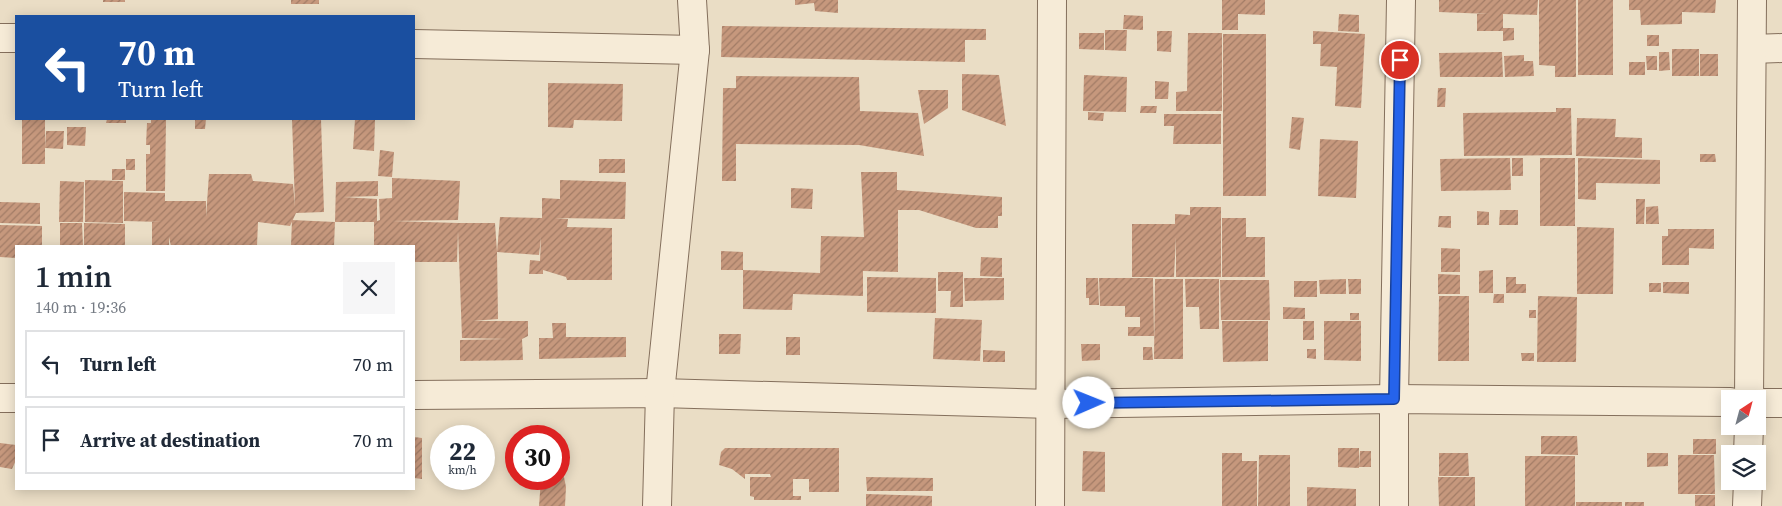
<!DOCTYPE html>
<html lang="en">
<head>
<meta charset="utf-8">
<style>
	body { margin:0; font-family:"Source Serif 4",serif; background:#f6f6f7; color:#1f2937; height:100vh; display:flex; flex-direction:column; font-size:19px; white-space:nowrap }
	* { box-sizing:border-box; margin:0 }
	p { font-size:16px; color:#747a83 }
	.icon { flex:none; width:28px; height:28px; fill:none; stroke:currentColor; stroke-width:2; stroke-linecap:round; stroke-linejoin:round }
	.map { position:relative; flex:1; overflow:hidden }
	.details { position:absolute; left:15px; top:245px; width:400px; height:245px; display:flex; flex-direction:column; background:#fff; border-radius:0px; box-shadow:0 2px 12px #0003 }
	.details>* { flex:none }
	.banner { position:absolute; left:15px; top:15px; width:400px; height:105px; border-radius:0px; box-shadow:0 2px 12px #0003; background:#1a4fa0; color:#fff; overflow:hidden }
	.needle { width:32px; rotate:36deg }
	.fabs { position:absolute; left:1721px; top:390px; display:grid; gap:10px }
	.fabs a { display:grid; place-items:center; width:45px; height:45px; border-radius:0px; background:#fff; box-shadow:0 2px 12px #0003; font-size:25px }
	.speed { position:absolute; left:430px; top:425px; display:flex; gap:10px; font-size:25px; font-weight:700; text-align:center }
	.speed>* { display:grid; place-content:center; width:65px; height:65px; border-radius:50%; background:#fff; box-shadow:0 2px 12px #0003; line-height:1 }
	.speed small { font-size:12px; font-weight:400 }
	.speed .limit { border:8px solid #d22; background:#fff; color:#111 }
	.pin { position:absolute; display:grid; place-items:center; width:42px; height:42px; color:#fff; margin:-21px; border:2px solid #fff; border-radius:50%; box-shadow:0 1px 5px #0007 }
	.me { position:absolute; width:55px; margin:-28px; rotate:89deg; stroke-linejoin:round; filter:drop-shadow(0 0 4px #0008) }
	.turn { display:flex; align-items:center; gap:18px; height:105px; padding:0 20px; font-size:22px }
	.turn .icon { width:65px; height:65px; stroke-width:2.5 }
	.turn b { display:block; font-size:35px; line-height:42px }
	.round { display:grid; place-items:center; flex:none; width:52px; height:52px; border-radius:0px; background:#f6f6f7 }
	.summary { display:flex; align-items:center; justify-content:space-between; height:85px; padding:0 20px }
	h1 { font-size:30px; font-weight:600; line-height:38px }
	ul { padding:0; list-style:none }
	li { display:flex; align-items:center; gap:15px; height:68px; margin:0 10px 8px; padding:0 10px; border:2px solid #e0e1e3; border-radius:0px }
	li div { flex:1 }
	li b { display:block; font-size:19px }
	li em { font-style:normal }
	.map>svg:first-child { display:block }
	.building { fill:url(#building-hatch) }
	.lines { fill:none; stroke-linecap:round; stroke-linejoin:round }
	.street-casing { stroke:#846f5c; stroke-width:30 }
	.street { stroke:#f6ebd7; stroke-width:28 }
	.route-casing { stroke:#184099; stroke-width:12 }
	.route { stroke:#2563eb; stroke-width:9 }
</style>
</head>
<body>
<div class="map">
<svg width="1782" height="506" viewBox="0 0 1782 506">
	<defs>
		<pattern id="building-hatch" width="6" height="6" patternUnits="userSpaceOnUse" patternTransform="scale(1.25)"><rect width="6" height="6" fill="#c6987d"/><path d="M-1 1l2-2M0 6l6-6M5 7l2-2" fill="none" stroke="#a27c66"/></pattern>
	</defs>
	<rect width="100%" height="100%" fill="#eaddc5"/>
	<g class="building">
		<rect x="103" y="0" width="22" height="2"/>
		<rect x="291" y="0" width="28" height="4"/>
		<polygon points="795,0 838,0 838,13 815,11 814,3 795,5"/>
		<polygon points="1222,0 1265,0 1265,15 1238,14 1238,30 1222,30"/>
		<polygon points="1439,0 1503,0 1503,28 1514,28 1514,40 1503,41 1503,31 1477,31 1477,14 1489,14 1439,12"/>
		<polygon points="1503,0 1538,0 1537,15 1503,14"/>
		<polygon points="1539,0 1576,0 1576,77 1555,77 1555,66 1539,65"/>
		<rect x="1578" y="0" width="35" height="75"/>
		<polygon points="1629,0 1716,0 1715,13 1682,12 1682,24 1641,25 1640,10 1629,10"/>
		<polygon points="1339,14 1359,15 1359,32 1338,31"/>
		<polygon points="1124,15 1143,16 1143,30 1123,29"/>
		<polygon points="722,26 986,29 986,40 965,40 965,62 721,57"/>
		<polygon points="1105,30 1127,30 1126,51 1105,50"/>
		<polygon points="1157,31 1172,31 1171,52 1157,51"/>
		<polygon points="1313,31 1365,34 1361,108 1335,106 1337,67 1320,66 1321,44 1313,44"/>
		<polygon points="1079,33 1104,33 1104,50 1079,49"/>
		<polygon points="1188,33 1222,33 1222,111 1176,111 1176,92 1187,91"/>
		<rect x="1223" y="34" width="43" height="162"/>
		<rect x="1647" y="35" width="12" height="11"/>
		<rect x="1672" y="49" width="27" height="27"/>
		<polygon points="1502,52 1503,77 1440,77 1439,53"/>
		<polygon points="1659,52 1669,52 1670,70 1659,71"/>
		<rect x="1700" y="54" width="18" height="22"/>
		<polygon points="1524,55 1524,61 1533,61 1534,76 1505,77 1504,56"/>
		<polygon points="1646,56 1657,56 1657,70 1647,70"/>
		<rect x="1629" y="62" width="16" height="13"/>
		<polygon points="962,74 999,75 1006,126 962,110"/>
		<polygon points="1084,75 1127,77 1126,112 1083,111"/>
		<polygon points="736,76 859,77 860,111 918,113 924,156 859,145 736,144 736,181 722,181 723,88 736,88"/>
		<polygon points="1155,81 1169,82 1168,99 1155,99"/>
		<polygon points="548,83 623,84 622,121 574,120 573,128 548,127"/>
		<polygon points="1438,88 1446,88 1445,107 1437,107"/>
		<polygon points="918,90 948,90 948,108 924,124"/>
		<polygon points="1141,106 1157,106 1156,113 1140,113"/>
		<polygon points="1556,108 1571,108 1572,155 1464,156 1463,113 1556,112"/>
		<polygon points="1088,112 1104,113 1103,121 1088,120"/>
		<polygon points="1164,114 1221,114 1221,144 1173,144 1174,126 1164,126"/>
		<polygon points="1292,117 1304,118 1300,150 1289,148"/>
		<polygon points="1577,118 1616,119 1615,137 1642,138 1642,158 1576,156"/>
		<rect x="22" y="119" width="23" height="45"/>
		<polygon points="107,119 126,119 126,123 106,123"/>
		<polygon points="151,119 166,119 165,191 146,191 146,154 150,154 150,145 146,145 147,123 151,123"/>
		<polygon points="195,119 206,119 205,129 195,129"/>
		<polygon points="292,119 321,119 324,212 296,213 290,226 258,222 257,246 171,246 169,237 169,246 152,246 152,222 162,222 124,221 124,192 165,193 165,201 206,201 206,217 209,174 251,174 253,181 293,184 295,207"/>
		<polygon points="355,119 375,119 374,151 353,149"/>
		<polygon points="67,127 86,127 85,146 67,145"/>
		<polygon points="46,131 64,131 63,149 45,148"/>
		<polygon points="1320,139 1358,141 1356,198 1318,196"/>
		<polygon points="380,150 394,152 392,177 378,176"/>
		<polygon points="1700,154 1715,154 1716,162 1700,162"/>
		<polygon points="1510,158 1511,190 1441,191 1440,159"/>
		<rect x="1512" y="158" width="11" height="18"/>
		<rect x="1540" y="158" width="35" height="68"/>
		<polygon points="1578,158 1660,160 1660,184 1596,183 1596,200 1578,199"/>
		<rect x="126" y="159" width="9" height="11"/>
		<rect x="599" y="159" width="26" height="14"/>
		<rect x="112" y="169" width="13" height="11"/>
		<polygon points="861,172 897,172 897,190 1002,197 1002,216 998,216 998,228 976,228 919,210 898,210 898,272 863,271 863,296 793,294 792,310 743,309 743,270 820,273 821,236 864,237"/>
		<polygon points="392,178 460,181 458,220 392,221 458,223 495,223 497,252 498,319 473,321 528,321 528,336 522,339 523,360 460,361 460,340 507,339 462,338 458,231 457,262 414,262 414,246 374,246 374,222 335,222 336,182 378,181 378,196 343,197 377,199 377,221 380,220 379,199 392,198"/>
		<polygon points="85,180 123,181 123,223 85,222"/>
		<polygon points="560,180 626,182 625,219 555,218 568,219 567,227 612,228 612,280 567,280 566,277 543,270 543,274 529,274 530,260 540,261 541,237 539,255 497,252 500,217 542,218 542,198 560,199"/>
		<polygon points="60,181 84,182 83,222 59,222"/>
		<polygon points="791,188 813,189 812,209 791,208"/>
		<polygon points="1636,199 1645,199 1644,224 1636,224"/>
		<polygon points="0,202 40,203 40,224 0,223"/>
		<polygon points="1658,206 1659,224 1646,224 1646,207"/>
		<polygon points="1190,207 1221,207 1221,277 1176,277 1176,237 1174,277 1132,277 1132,224 1175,224 1175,214 1190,215"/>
		<polygon points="1500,210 1518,210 1518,225 1499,225"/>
		<polygon points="1477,211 1489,212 1489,225 1477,225"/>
		<polygon points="1439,216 1451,216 1451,228 1438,227"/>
		<polygon points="1222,218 1246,218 1246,237 1265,237 1265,277 1222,277"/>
		<polygon points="292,220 335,222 334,246 291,246"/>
		<polygon points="60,223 82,223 83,246 60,246"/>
		<polygon points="84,223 125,224 125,246 84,246"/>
		<polygon points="0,225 42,226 42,246 16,246 16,258 0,257"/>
		<polygon points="1577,227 1614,228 1613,294 1577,294"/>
		<polygon points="1668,229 1714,229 1714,249 1689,248 1689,265 1662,265 1662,236 1668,236"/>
		<polygon points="1441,248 1460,249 1460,272 1441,272"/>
		<polygon points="721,251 743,252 743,270 721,270"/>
		<polygon points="981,257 1002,258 1002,277 980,276"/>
		<polygon points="1493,270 1493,293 1479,293 1479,271"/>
		<polygon points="938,272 963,272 963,307 950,307 951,291 938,291"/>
		<polygon points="1438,274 1460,275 1460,294 1438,294"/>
		<polygon points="867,277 936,278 936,313 867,312"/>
		<polygon points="1506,277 1516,277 1516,284 1526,284 1526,293 1506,293"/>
		<polygon points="964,278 1004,278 1004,300 965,301"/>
		<polygon points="1086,278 1098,278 1099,305 1089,305 1089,298 1086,298"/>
		<polygon points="1099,278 1153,278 1154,336 1128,336 1128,327 1140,327 1140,317 1125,317 1125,306 1100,306"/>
		<polygon points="1155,279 1183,279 1183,359 1154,359"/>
		<polygon points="1185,279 1219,279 1219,329 1200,329 1199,307 1186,307"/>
		<polygon points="1346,279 1346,294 1320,294 1319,280"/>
		<polygon points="1348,279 1361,279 1361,294 1349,294"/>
		<polygon points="1220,280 1269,280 1270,320 1221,320"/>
		<rect x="1294" y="281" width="23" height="16"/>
		<polygon points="1663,282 1689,282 1689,294 1663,293"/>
		<rect x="1649" y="283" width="12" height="9"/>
		<polygon points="1494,294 1504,294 1504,303 1493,303"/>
		<polygon points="1439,296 1469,296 1469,361 1438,361"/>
		<polygon points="1538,296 1577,297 1576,362 1537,362"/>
		<polygon points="1283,307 1305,308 1305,319 1283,319"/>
		<rect x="1529" y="310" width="7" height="8"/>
		<rect x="1350" y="313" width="9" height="7"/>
		<polygon points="935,318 982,320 980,361 933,359"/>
		<polygon points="1222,321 1268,321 1268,361 1223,362"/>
		<rect x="1303" y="321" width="11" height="19"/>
		<polygon points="1324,321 1361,321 1361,361 1324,360"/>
		<polygon points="552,323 566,323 566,337 626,337 626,357 539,359 539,338 553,338"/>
		<polygon points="719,334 741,334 740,354 719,354"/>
		<rect x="786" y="337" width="14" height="18"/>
		<polygon points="1081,344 1100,344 1100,360 1082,361"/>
		<polygon points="1143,347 1152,347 1153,360 1143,360"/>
		<polygon points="1307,349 1316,349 1316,359 1307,358"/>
		<polygon points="983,350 1005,351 1005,362 983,362"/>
		<polygon points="1521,353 1534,353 1534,361 1522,361"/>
		<polygon points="1541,436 1577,436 1578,455 1541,454"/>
		<polygon points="414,437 422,438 422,479 414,478"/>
		<rect x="1693" y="439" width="23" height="15"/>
		<polygon points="0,443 16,445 16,460 12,469 0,467"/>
		<polygon points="725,448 839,448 839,492 809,492 809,479 793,479 793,496 801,496 801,500 754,500 754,497 750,496 750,477 771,477 770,474 745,474 745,479 732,469 719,465 721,452"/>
		<polygon points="1338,448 1359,448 1359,468 1338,467"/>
		<polygon points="1083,451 1105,452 1105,492 1082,491"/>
		<polygon points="1360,451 1371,451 1371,467 1359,467"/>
		<polygon points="1222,453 1242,453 1242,461 1257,461 1257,506 1222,506"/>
		<polygon points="1439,453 1468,453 1469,476 1439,476"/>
		<polygon points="1647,453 1668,453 1668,466 1647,467"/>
		<polygon points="1259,455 1290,455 1290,506 1258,506"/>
		<polygon points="1678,455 1714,455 1715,494 1678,494"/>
		<rect x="1525" y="456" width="50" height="50"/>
		<polygon points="559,466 562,467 566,487 565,506 539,506 541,479 559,479"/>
		<polygon points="866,477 933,478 933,491 867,491"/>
		<polygon points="1438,477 1475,477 1475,506 1439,506"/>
		<polygon points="1307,487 1356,489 1356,506 1307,506"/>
		<polygon points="866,494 932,496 932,506 866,506"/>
		<rect x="1695" y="495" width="20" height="11"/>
		<rect x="1576" y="502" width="46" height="4"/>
		<rect x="1625" y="502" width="19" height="4"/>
	</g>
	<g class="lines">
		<defs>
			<g id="street">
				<polyline points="0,38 16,38"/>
				<polyline points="414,44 695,50"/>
				<polyline points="1752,49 1782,48"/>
				<polyline points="414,395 660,393 1051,404 1394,399 1730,402"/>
				<polyline points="0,398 16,398"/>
				<polyline points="1749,399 1752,0"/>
				<polyline points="1758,403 1782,403"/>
				<polyline points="1748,454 1749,426"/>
				<polyline points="657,506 660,393 695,50 692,0"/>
				<polyline points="1050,506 1052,0"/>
				<polyline points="1394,506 1394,399 1401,0"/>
				<polyline points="1747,506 1748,481"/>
			</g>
		</defs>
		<use href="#street" class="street-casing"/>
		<use href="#street" class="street"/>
	</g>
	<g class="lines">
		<defs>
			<polyline id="route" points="1089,403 1394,399 1400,60"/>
		</defs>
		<use href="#route" class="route-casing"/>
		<use href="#route" class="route"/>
	</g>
</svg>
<div class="fabs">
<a><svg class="needle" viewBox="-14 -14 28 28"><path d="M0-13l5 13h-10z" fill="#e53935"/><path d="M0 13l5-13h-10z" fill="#747a83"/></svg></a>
<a><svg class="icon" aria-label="layers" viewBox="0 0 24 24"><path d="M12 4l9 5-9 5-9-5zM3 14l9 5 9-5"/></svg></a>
</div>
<div class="speed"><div>22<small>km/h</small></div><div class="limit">30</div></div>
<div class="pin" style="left:1400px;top:60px;background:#d93025"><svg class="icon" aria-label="arrive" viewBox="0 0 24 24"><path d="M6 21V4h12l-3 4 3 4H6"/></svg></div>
<svg class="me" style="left:1089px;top:403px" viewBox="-20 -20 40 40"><circle r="19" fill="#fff"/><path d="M0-13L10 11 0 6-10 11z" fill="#2563eb"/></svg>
<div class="banner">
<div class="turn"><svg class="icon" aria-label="left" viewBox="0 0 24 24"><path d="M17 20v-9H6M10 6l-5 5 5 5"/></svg><div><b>70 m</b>Turn left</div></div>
</div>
<section class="details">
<div class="summary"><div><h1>1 min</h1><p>140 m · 19:36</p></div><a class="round"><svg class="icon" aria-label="close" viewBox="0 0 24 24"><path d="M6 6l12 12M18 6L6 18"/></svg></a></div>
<ul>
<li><svg class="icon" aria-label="left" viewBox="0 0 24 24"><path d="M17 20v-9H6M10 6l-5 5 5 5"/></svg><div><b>Turn left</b></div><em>70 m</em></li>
<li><svg class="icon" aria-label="arrive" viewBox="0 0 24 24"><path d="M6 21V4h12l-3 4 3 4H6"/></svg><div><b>Arrive at destination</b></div><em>70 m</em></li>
</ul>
</section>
</div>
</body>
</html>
